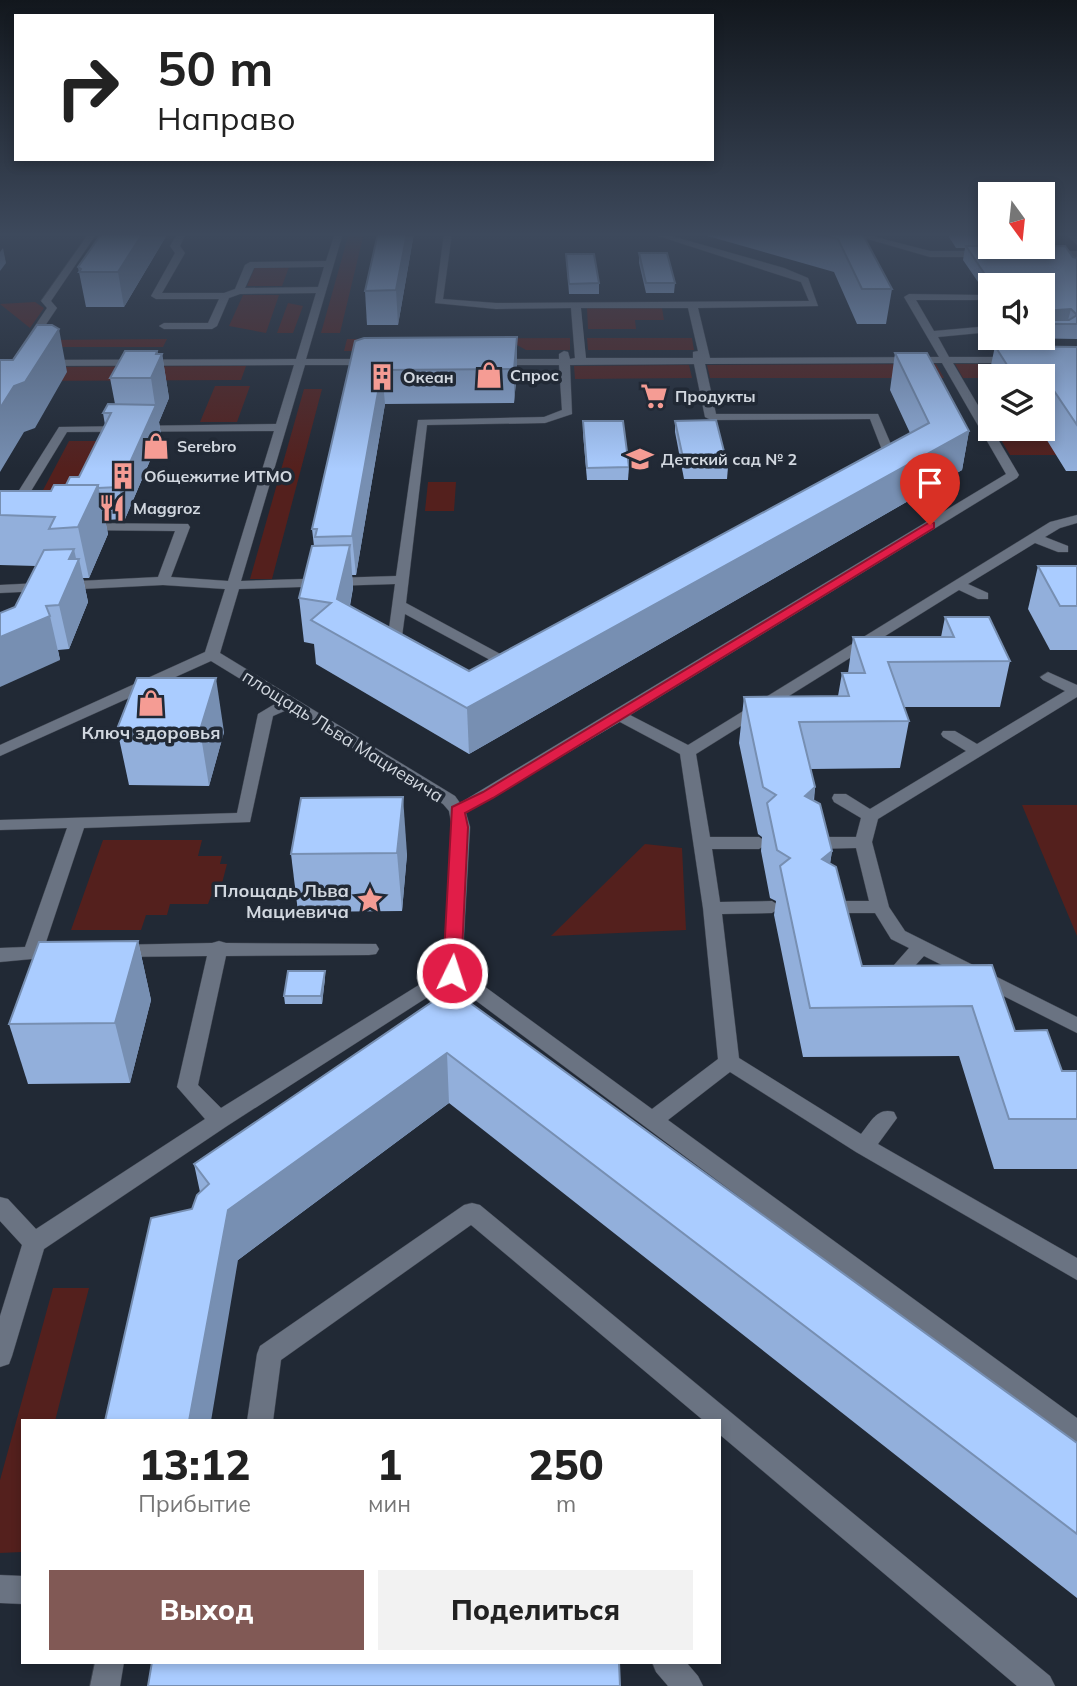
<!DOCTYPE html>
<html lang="ru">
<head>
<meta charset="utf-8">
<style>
	body { margin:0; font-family:Mulish,sans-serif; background:#f2f2f2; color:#222; height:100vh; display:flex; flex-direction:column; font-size:26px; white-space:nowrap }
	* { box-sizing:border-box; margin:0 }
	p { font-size:23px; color:#767676 }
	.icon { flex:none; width:38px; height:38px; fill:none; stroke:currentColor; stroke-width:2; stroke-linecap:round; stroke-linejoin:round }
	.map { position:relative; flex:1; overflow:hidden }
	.side { position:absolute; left:21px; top:1419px; width:700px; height:245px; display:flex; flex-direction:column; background:#fff; border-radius:0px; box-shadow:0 4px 10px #0003 }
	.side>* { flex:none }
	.top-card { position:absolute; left:14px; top:14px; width:700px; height:147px; border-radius:0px; box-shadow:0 4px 10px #0003; background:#fff; color:#222; overflow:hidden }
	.needle { width:46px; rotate:165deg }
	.buttons { position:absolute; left:978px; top:182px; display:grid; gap:14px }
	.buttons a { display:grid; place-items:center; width:77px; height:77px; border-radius:0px; background:#fff; box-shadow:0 4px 10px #0003; font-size:35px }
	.pin { position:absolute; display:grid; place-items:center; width:60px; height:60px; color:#fff; margin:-72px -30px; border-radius:50% 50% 50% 0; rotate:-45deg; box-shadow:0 0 7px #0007 }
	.pin .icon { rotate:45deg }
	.me { position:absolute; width:77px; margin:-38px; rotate:4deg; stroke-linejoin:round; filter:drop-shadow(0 0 5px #0008) }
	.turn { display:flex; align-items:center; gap:24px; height:147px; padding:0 28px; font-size:32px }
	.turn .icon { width:91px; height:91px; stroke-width:2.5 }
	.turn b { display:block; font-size:49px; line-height:60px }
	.eta { display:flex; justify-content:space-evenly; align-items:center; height:119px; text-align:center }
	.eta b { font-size:42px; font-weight:800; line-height:49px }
	.cta { display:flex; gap:14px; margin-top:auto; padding:14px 28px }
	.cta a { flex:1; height:80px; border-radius:0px; background:#815955; color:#fff; font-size:28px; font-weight:800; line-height:80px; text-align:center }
	.cta a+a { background:#f2f2f2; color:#222 }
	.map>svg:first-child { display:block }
	.green { fill:#54201d }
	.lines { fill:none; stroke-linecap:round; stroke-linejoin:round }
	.minor-casing { stroke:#3e444f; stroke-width:1 }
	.minor { fill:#6a7382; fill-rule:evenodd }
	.wall { fill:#92afdb }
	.shaded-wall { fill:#778fb2 }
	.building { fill:#acf; stroke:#778fb2; stroke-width:2; fill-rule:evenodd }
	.route { fill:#e11d48; stroke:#92132f; stroke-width:2 }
	.labels { text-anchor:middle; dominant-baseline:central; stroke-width:7; stroke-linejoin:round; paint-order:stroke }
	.far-poi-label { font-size:16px; font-weight:bold; fill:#d1d7df; stroke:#212935; text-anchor:start }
	.poi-label { font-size:18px; font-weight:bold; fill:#d1d7df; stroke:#212935 }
	.street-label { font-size:18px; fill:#d1d7df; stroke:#212935 }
</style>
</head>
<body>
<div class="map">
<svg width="1077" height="1686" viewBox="0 0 1077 1686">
	<rect width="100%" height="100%" fill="#212935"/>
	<g class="green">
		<polygon points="349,233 364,233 340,333 321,333"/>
		<polygon points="255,267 289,267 282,286 247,286"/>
		<polygon points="243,295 279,295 266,333 229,326"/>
		<polygon points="35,302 44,308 30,328 0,304"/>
		<polygon points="288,303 303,306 293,333 277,333"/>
		<polygon points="587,308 662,308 664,320 635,320 636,329 588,329"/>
		<polygon points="570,338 570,350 526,350 517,345 393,345 381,351 344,351 347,339"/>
		<polygon points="587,338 692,338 694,350 588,350"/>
		<polygon points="167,339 163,347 34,347 39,340"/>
		<polygon points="936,364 944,378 710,378 707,365"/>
		<polygon points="955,364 1025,364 990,378 963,378"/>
		<polygon points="689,365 692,378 575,379 574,366"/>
		<polygon points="246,366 241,380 12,381 27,367"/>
		<polygon points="215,386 250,386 237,422 200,422"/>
		<polygon points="304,389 322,389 272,579 250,579"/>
		<polygon points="1000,438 1075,438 1077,455 1010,455"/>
		<polygon points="69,441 102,441 67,511 32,511"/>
		<polygon points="428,482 456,482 454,511 425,511"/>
		<polygon points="1022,805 1077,805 1077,936"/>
		<polygon points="103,840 202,840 198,856 222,856 220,864 227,864 219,895 211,896 208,904 170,904 167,915 146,915 141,930 71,930"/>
		<polygon points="645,844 682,848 686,930 551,936"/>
		<polygon points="53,1288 89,1288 55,1421 23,1421 23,1548 22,1552 0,1553 0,1480"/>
	</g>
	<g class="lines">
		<defs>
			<g id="minor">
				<path d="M89,233H97L51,301L57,308L22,360L296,359L316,293L240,294L229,298L217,326L212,329H164L159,326L164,323H208L219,299H156L151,296L175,253L170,246L178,233H186L180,246L185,253L162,293H224L235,289L245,265L250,262L326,261L335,233H343L306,359H371L376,362L371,365H305L241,581L396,576L418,420L544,417L562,410L559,365H493L488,362L493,359H559V354L564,351L568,352L570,359L575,358L571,308L496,309L435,303L444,233H452L443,299L496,303L809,301L801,282L649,233H661L784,268L808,278L818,306L698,308L710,358L939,357L904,297L909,294L980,295V299L977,300H916L934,331L990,326V332L938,337L949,357H1015L1020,360L1015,363H953L1019,475L1017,478L630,715L688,745L1050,522L1077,515V523L1060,528L1045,537L1068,546V552H1058L1035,543L968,584L988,593V599H978L959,590L696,754L710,837H759L768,843L759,849H712L720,902L772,901L781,907L772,913L722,914L739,1058L861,1134C871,1122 877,1107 894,1112L897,1118L878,1144L1077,1258V1280L856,1152L730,1072L668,1120L1077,1418V1445L1068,1442L451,982L227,1126L44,1249L12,1356L9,1364L0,1367V1316L22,1245L0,1221V1197L8,1199L36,1229L205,1119L177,1087L207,956L117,957L110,955L107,950L110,945L212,943L219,941L226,943L376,944L379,949L376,954L369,955L226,956L198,1085L221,1108L443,970L452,827L449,811L443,804L289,709L273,716L250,822L84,828L45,945L64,946L67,951L64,956L0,962V948L25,947L67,828L0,830V820L237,813L258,714L278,702L211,661L0,756V745L205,652L225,589L163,585L0,593V585L158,577L175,531L77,530L75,527L82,523L188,524L190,527L171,577L228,581L274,431L67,432L17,514H7L6,511L59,427L276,424L294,365L18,366L4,387L0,388V377L7,366H0V360H12L47,308L41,301ZM324,267L318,287L245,288L254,268ZM581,308H688L698,351L693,352V358H586ZM942,363L1006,474L460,803L455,796L220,653L239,589L395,584L386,651L388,654H398L400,651L405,614L505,668H515L517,665L515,662L406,603L427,425L545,423L572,414L570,365L694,364L705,417L711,420L870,419L884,455L876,463L882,467L896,456L878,414H716L705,364ZM620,722L680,754L703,908L718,1059L652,1109L462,970L470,827L466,813Z"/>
				<polygon points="847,233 860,233 930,251 988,251 993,254 988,257 930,257"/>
				<polygon points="1065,233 1074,233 1077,237 1077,245"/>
				<polygon points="1048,251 1077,251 1077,257 1045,256 1045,252"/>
				<polygon points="1048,672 1077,685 1077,697 878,819 872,842 889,907 905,931 1077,1017 1077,1033 924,956 911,970 897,970 894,965 909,948 891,939 875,913 826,913 817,907 826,901 869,901 856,848 810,849 801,843 810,837 856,837 861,818 834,802 832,798 834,794 846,794 870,809 966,751 943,737 941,734 943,731 955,731 977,744 1065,691 1043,680 1040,677"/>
				<polygon points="472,1203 480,1205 1050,1676 1055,1686 1017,1686 719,1434 719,1421 704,1421 471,1225 281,1360 273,1421 247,1421 257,1354 260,1346 464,1205"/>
				<polygon points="0,1575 23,1576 23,1604 0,1603"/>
				<polygon points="95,1662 124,1662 120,1686 90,1686"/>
				<polygon points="652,1662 686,1662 698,1676 703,1686 668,1686 656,1672"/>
			</g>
		</defs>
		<use href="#minor" class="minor-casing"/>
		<use href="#minor" class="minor"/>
	</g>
	<g class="wall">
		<polygon points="100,233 168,233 124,307 86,307 78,267 100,235"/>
		<polygon points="414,233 398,325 367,325 365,291"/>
		<polygon points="697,233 862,233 892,289 886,324 857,324 834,272"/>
		<polygon points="949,233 990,233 990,247 1043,247 1043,233 1057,233 1055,246 1077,258 1077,339 1008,338 1043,338 1043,285 990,285 990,318 986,313 989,298 963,260 965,248 956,248 949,237"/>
		<polygon points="639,253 675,283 674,293 646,293 639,263"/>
		<polygon points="566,254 599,283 599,294 569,294"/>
		<polygon points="517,337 517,370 514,403 385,404 356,575 352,575 353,588 350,606 469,671 910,433 890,390 895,353 969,431 962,470 469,754 316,664 314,644 304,642 299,598 314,546 312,529 355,341"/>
		<polygon points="995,346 1077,347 1077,471 1066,471 1040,429 1043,429 1043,376 990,376 990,396 986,389"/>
		<polygon points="157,351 158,354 162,354 169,398 159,422 161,435 125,519 105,520 108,534 89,578 83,578 88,602 69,649 58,650 60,660 15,607 36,566 0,565 0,491 51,491 66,485 79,477 105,425 103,413 115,404 110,378"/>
		<polygon points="583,421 629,467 628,480 587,480 583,433"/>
		<polygon points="675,421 728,467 727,479 684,479 675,432"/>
		<polygon points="1038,566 1077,566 1077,650 1050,650 1028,609"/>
		<polygon points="945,617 1010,661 1000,707 904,707 909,721 900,768 811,769 815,787 814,801 832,851 830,864 862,966 992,965 1015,1031 1062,1071 1077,1071 1077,1169 994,1169 959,1056 803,1057 774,915 776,901 770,898 761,851 762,837 758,834 739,743 744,697 838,696 842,673 848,673 853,637 941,637"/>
		<polygon points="137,678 224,732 209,786 129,785 117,729"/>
		<polygon points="301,798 407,854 402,911 298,912 291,854"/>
		<polygon points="138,941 151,1000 130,1083 28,1084 9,1024"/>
		<polygon points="325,978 322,1004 285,1004 284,996"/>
		<polygon points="451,989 1077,1443 1077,1598 449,1103 238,1260 192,1209 200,1192 194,1164"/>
	</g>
	<g class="shaded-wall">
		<polygon points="143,233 168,233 124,307 118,272"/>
		<polygon points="407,233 414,233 398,325 396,290"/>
		<polygon points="3,248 6,263 0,271 0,252"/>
		<polygon points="1071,309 1067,324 1043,324 1043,311"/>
		<polygon points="59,329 67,372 35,428 24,432 0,472 0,408 14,386"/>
		<polygon points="517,337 517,370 514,403 514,369"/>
		<polygon points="157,351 159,361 162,354 169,398 159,422 161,435 125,519 119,487 155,405 151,378"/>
		<polygon points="382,370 385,404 356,575 352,536"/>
		<polygon points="969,431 962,470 469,754 467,708"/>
		<polygon points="98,485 108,534 89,578 78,527"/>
		<polygon points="350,545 353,588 343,638 337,599"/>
		<polygon points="74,549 77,563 79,559 88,602 69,649 59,605 69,559"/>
		<polygon points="50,616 60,660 0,687 0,637"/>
		<polygon points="216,678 224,732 209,786 200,730"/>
		<polygon points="815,787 809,835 805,796"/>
		<polygon points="403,797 407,854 402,911 397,853"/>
		<polygon points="832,851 824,899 822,859"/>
		<polygon points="138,941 151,1000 130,1083 115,1023"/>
		<polygon points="325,971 325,978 322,1004 321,996"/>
		<polygon points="447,1053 449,1103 238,1260 211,1421 189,1421 228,1210"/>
	</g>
	<g class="building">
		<polygon points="102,233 143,233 118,272 79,272 81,269 78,267"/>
		<polygon points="378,233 407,233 396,290 365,291"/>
		<polygon points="815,233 862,233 892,289 862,289 838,239"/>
		<path d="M966,246H990V247L1065,246L1073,257L1077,258V324H1043V285H992ZM1071,309L1077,315L1069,320H1046L1043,311Z"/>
		<polygon points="639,253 667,253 675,283 646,283"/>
		<polygon points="566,254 594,254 599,283 569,284"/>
		<polygon points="37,325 52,325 59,329 25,382 14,386 0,408 0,360 13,360"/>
		<polygon points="517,337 514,369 382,370 352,536 315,537 317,529 312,529 355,341 364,338"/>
		<polygon points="995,346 1077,347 1077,425 1044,376 1014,376"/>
		<polygon points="125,351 157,351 156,354 162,354 151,378 110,378"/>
		<polygon points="895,353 927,353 969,431 467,708 311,620 331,603 299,598 312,546 350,545 337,599 469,671 929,423"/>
		<polygon points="108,404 156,405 119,487 98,488 98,485 66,485 70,477 79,477 111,413 103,413"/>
		<polygon points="716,420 728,467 685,467 675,421"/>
		<polygon points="583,421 623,421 629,467 587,468"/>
		<polygon points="54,485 98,485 78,527 49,529 55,517 0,515 0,491 51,491"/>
		<polygon points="74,549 69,559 79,559 59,605 46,606 50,616 0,637 0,613 15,607 44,550"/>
		<polygon points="1038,566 1077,566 1077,606 1060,606"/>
		<polygon points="945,617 989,617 1010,661 888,662 909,721 799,722 815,787 805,796 820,804 832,851 822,859 836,867 862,966 992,965 1015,1031 1047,1030 1062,1071 1077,1071 1077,1119 1009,1119 972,1006 810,1008 780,866 790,858 777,850 767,803 776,795 763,787 744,697 849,696 842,673 865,673 853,637 954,637"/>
		<polygon points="137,678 216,678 200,730 117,729"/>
		<polygon points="403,797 397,853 291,854 301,798"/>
		<polygon points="138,941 115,1023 9,1024 39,942"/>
		<polygon points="288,971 325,971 321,996 284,996"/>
		<polygon points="451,989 1077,1443 1077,1534 447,1053 228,1210 189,1421 105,1421 151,1218 192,1209 197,1195 209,1184 194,1164"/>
		<polygon points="152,1662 619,1662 620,1686 148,1686"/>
	</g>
	<linearGradient id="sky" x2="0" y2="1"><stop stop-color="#12171d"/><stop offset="0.5" stop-color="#3d495c"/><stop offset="1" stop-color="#3d495c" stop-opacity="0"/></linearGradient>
	<rect width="1077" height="469" fill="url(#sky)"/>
	<polygon class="route" points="930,522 934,523 934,528 493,798 465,813 468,827 461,973 452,979 446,977 443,973 452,807 483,792"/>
	<defs>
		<symbol id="shop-bare" viewBox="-9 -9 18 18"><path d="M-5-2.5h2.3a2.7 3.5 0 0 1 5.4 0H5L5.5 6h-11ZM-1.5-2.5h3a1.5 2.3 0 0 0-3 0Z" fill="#f59c94" stroke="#212935" stroke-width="2.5" paint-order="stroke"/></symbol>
		<symbol id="building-bare" viewBox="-9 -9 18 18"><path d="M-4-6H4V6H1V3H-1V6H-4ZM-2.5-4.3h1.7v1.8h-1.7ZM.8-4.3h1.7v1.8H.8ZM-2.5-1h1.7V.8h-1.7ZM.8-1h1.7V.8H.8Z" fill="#f59c94" stroke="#212935" stroke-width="2.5" paint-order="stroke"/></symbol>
		<symbol id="supermarket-bare" viewBox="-9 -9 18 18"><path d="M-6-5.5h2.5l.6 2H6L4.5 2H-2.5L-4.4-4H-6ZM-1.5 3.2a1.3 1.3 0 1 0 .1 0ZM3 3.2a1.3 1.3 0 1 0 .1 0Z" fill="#f59c94" stroke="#212935" stroke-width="2.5" paint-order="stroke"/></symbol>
		<symbol id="school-bare" viewBox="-9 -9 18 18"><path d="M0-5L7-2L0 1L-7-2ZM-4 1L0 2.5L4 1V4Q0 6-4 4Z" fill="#f59c94" stroke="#212935" stroke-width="2.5" paint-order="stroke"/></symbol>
		<symbol id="restaurant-bare" viewBox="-9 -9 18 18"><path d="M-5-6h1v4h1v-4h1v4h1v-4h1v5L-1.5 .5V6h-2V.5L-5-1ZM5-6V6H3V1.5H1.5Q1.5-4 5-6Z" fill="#f59c94" stroke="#212935" stroke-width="2.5" paint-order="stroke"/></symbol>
		<symbol id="sight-bare" viewBox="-9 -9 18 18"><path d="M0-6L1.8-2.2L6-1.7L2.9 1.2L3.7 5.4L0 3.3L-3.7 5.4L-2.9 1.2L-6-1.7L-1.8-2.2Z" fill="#f59c94" stroke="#212935" stroke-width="2.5" paint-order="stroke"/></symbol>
	</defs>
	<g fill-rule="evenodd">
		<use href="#shop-bare" x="470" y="356" width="38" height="38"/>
		<use href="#building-bare" x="363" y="358" width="38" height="38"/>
		<use href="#supermarket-bare" x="635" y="377" width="38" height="38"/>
		<use href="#shop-bare" x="137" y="427" width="38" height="38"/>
		<use href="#school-bare" x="621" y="440" width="38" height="38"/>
		<use href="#building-bare" x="104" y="457" width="38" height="38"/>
		<use href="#restaurant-bare" x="93" y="489" width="38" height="38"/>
		<use href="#shop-bare" x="132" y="684" width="38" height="38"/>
		<use href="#sight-bare" x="351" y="881" width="38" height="38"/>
	</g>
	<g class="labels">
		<g class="far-poi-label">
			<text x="510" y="375">Спрос</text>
			<text x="403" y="377">Океан</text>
			<text x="675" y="396">Продукты</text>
			<text x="177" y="446">Serebro</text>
			<text x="661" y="459">Детский сад № 2</text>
			<text x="144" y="476">Общежитие ИТМО</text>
			<text x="133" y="508">Maggroz</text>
		</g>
		<g class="poi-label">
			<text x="151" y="732">Ключ здоровья</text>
			<text x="349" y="890" text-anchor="end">Площадь Льва<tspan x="349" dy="21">Мациевича</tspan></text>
		</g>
		<g class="street-label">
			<text transform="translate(343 736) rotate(32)">площадь Льва Мациевича</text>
		</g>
	</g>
</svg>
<div class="buttons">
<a><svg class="needle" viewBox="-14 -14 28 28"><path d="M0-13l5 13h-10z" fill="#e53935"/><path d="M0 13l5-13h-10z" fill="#767676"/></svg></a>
<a><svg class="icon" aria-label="sound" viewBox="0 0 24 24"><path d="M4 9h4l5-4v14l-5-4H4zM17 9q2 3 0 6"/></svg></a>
<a><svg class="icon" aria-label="layers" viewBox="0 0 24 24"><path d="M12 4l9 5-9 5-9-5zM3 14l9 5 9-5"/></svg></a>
</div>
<div class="pin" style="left:930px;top:525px;background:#d93025"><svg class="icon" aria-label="arrive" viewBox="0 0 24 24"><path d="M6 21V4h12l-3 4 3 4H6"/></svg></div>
<svg class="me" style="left:452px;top:973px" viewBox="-20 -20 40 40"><circle r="17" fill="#e11d48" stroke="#fff" stroke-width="3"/><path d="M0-11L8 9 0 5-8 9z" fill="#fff"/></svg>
<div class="top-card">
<div class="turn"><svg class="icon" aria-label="right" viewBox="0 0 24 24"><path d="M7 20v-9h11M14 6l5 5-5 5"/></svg><div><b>50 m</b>Направо</div></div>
</div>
<section class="side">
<div class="eta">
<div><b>13:12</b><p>Прибытие</p></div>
<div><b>1</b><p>мин</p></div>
<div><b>250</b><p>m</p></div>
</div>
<div class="cta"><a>Выход</a><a>Поделиться</a></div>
</section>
</div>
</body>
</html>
